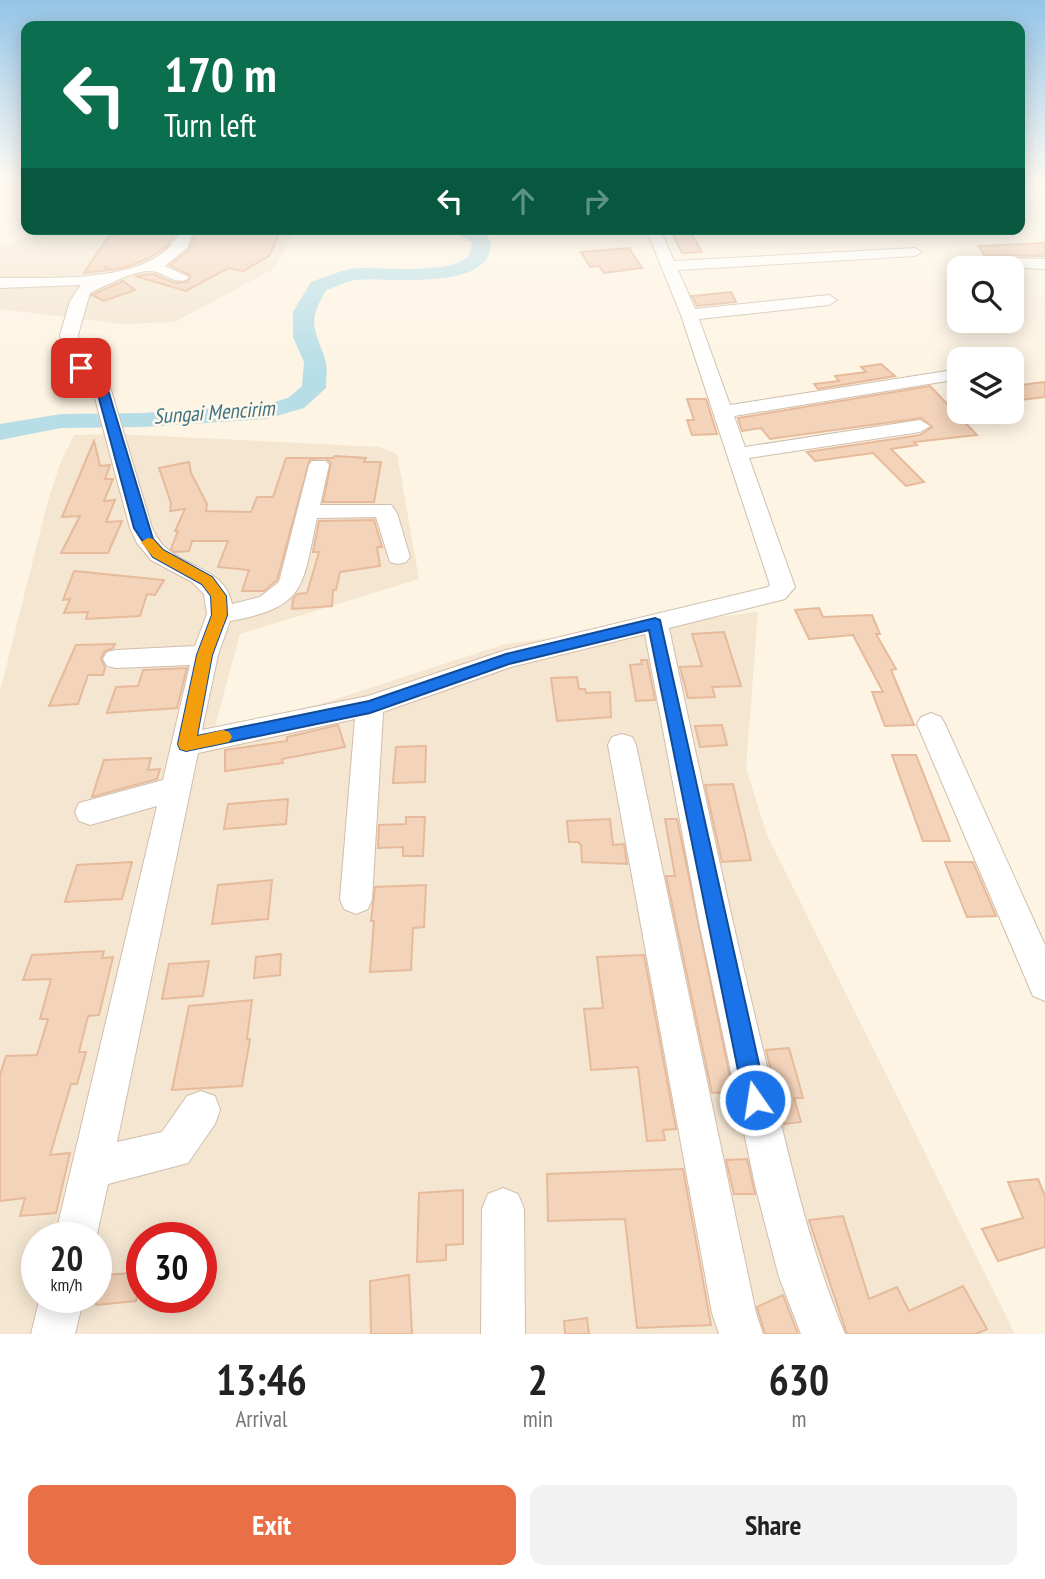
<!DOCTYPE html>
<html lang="en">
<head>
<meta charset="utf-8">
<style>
	body { margin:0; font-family:"PT Sans Narrow",sans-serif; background:#f2f2f2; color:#222; height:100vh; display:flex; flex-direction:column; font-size:26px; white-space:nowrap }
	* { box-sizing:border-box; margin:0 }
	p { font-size:23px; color:#767676 }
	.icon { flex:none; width:38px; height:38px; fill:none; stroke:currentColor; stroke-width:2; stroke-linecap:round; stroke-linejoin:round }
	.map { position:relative; height:1334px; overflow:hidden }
	.drawer { display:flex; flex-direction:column; background:#fff; flex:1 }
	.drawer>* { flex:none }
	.top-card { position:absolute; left:21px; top:21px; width:1004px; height:214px; border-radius:14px; box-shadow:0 4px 18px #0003; background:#0b6e4f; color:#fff; overflow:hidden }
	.controls { position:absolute; left:947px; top:256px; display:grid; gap:14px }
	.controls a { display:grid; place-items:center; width:77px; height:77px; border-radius:14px; background:#fff; box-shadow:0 4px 18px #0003; font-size:35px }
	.speed { position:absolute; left:21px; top:1222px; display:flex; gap:14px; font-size:35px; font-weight:700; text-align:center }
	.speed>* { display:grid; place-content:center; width:91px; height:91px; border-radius:50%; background:#fff; box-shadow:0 4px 18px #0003; line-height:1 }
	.speed small { font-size:18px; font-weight:400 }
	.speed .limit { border:10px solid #d22; background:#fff; color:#111 }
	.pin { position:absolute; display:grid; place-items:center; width:60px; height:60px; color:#fff; margin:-30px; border-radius:14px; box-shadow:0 4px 10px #0006 }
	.me { position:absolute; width:77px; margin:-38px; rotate:347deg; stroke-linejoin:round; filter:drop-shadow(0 0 5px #0008) }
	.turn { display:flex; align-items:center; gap:24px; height:147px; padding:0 28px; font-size:32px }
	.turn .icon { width:91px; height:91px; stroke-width:2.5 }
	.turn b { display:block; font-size:49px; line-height:60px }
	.lanes { display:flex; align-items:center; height:66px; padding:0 28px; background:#0003; justify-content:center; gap:35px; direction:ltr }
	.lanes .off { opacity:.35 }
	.eta { display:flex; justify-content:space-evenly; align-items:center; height:119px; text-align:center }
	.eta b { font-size:42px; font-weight:700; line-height:49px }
	.primary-button { display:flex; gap:14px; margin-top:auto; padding:14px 28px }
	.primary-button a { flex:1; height:80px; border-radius:14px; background:#e97046; color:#fff; font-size:28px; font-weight:700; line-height:80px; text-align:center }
	.primary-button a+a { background:#f2f2f2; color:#222 }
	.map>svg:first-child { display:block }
	.residential { fill:#f4e6d1; fill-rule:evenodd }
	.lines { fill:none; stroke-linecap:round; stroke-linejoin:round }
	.river { fill:#b7dee7; fill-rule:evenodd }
	.building { fill:#f3d3ba; stroke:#e6ba9a; stroke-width:2 }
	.minor-casing { stroke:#d0bead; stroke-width:2 }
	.minor { fill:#fff; fill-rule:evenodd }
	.route { fill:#1a73e8; stroke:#114b97; stroke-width:2 }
	.slow { fill:#f59e0b }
	.labels { text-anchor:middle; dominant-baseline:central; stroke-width:5; stroke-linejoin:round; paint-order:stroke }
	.far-water-label { font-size:21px; font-style:italic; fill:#3f7583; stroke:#fff7ea }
</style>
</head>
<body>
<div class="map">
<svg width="1045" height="1334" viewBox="0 0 1045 1334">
	<rect width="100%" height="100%" fill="#fdf4e3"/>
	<g class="residential">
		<polygon points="48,229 295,229 277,264 270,271 175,322 122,324 0,309 0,247"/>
		<path d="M117,434L380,447L397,454L419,579L240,634L214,729L321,704L505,644L758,612L746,768L767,835L1015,1334H0V691L48,501L61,461L74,435ZM37,1237H96V1297H37ZM142,1237H201V1297H142Z"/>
	</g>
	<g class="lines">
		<path class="river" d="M449,229C466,229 499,228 489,254C475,290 387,277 356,280C346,281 336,287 326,290C307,324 314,326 325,359C328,368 326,379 326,388L304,408L266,419L143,427L61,428L0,440V424L61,414L143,413L264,405L288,398L302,386L304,362L293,337V312L311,282C327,277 342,269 359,268C381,267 459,276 470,253C472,249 471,245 472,242Z"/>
	</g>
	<g class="building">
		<polygon points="158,229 178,229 167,246 149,258 127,267 112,270 104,267 108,270 84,273 108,237"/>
		<polygon points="197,229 240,232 280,232 269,256 243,271 228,268 186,291 135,276 153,274 175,283 188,282 190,275 170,265 189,250"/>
		<polygon points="670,229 689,229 702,252 682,253"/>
		<polygon points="1045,243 1045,256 984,255 979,246"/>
		<polygon points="629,248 642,268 604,273 599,266 590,267 581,252"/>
		<polygon points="123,281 135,290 104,301 92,295"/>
		<polygon points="731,292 736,302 697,306 692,296"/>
		<polygon points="881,364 895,376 818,389 814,384 839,381 835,376 866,372 861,367"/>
		<polygon points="1045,382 1045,397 1012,401 1012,386"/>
		<polygon points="930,386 977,435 914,442 917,445 891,449 924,482 906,486 873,453 815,461 807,452 920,435 932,427 921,418 770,439 761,428 742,431 738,418"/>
		<polygon points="687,399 706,399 717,434 692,435 687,420 694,420"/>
		<polygon points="94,441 100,466 110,465 105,479 113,479 104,501 115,500 106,522 122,521 108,553 61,553 80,516 62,517"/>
		<polygon points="335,456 366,458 364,462 381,462 374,502 323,502 331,463 326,458 310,459 277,580 264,591 242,591 249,570 218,567 228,541 192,541 189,551 175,552 171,549 178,531 175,531 185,509 170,511 171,503 159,468 189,462 191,473 207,504 206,511 251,512 257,497 273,497 286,458 333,458"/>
		<polygon points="374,520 382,547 377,547 380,566 340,572 336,590 333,590 332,606 292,609 293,599 297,594 307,593 319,552 313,552 319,521"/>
		<polygon points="74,571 164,580 155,595 147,594 140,616 86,619 88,612 64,613 70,599 63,600"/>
		<polygon points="819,608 823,617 872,615 880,634 876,634 896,669 891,670 914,725 885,726 872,692 883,692 853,635 809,639 795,610"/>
		<polygon points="724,632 741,686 712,687 715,697 688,698 680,667 702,666 692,634"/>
		<polygon points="115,644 113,648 105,651 101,658 105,668 103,675 88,675 78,704 49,706 76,645"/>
		<polygon points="641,660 647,660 655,700 636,701 630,665 642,664"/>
		<polygon points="187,668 177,708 107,713 116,687 138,686 143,670"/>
		<polygon points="577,677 579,689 585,689 586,693 610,692 611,717 557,721 551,678"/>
		<polygon points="338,725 345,747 282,759 283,763 225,771 225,750 287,741 287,737"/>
		<polygon points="722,725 727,745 700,747 695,726"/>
		<polygon points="426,746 425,782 393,783 396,747"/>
		<polygon points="892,755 916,755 950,841 923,841"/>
		<polygon points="151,758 148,770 160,769 157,779 92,797 104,760"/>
		<polygon points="733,784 751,860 722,862 705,785"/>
		<polygon points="288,799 286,824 224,829 228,804"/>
		<polygon points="406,817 425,817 423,856 403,856 403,847 378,848 379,825 406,824"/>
		<polygon points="610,819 613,845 624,844 627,864 582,862 581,845 578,842 569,842 567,821"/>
		<polygon points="665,819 677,819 733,1092 712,1093 666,876 675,876"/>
		<polygon points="132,862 122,899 65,902 77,865"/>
		<polygon points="945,862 973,862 996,916 967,917"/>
		<polygon points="272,880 268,919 212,924 218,885"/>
		<polygon points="426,885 424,927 413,928 411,970 370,972 374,921 371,921 375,887"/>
		<polygon points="104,951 102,958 113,957 99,1015 88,1016 79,1052 86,1052 77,1084 71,1084 50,1155 70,1153 56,1213 20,1216 25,1198 0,1201 0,1075 6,1056 37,1055 48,1019 40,1019 51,979 23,980 32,955"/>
		<polygon points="281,954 280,975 254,978 256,957"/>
		<polygon points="644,955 676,1129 663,1130 665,1140 647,1141 638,1067 591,1070 584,1009 603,1008 597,957"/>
		<polygon points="209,961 203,996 162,999 169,964"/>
		<polygon points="252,1000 247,1039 250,1039 242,1086 172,1090 189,1006"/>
		<polygon points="789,1048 803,1098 794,1098 801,1122 784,1124 766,1050"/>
		<polygon points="747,1159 755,1194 734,1194 726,1160"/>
		<polygon points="683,1169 711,1325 637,1328 625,1219 548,1221 547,1174"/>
		<polygon points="1038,1179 1045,1196 1045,1247 998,1261 982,1229 1023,1218 1008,1182"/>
		<polygon points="463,1190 463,1244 446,1245 446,1260 417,1262 419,1193"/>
		<polygon points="843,1216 869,1299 897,1287 909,1311 963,1286 987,1329 976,1334 847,1334 809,1220"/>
		<polygon points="141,1272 136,1301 96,1305 96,1276"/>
		<polygon points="409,1275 412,1334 371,1334 370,1281"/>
		<polygon points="783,1295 798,1334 765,1334 757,1307"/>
		<polygon points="587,1318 589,1334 565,1334 564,1321"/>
	</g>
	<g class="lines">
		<defs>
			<g id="minor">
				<path d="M181,229H195L187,248L165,266L189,277L186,280C172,284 162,270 149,271C132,271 105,286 90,293L78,335L82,357L111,390L152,528C156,535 159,542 165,547C187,569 225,568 232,604L260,597L279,582L309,465L312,461H326L329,465L320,505H391L397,513L410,557L406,562L398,564L390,562L376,517L317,518C302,587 307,607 230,621L218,655L202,730L368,696L506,650L768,587L770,585L681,315L646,229H660L674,261L915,248L922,252L915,256L678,270L695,309L829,295L837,300L829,305L699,319L730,405L953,370L959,371V379L953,380L734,416L745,447L920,420L930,426L920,432L749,458L795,587L785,599L669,628C701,777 732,926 769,1074C791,1165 809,1247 845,1334H801L779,1277L756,1189L699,922L645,634L511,667L383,712L372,899L368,909L356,914L344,909L340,899L355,719L198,753L117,1142L162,1132L187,1096L201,1091L215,1096L220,1110L215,1124L188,1163L108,1184L96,1239L55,1237L157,806L90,825L79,821L75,812L79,803L163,780L190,665L116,668L107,666L103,659L107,652L116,650L195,646L207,614L204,594L192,582L151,560L137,543L130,528L93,391L64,358L60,335L70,301L81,285L0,288V278C50,277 159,286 181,229Z"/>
				<polygon points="962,257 1045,259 1045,269 957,265 954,262"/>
				<polygon points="931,713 941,717 945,724 1045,945 1045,1001 1033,996 917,724 921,717"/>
				<polygon points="622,734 632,737 636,745 756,1313 763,1334 719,1334 712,1313 608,745 612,737"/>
				<polygon points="503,1188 518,1194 524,1209 525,1334 481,1334 482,1209 488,1194"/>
				<polygon points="40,1297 84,1297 75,1334 31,1334"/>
			</g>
		</defs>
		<use href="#minor" class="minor-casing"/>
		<use href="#minor" class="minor"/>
	</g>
	<linearGradient id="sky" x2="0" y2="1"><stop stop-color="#94c5e8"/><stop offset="0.49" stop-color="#fefaf2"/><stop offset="1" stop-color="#fefaf2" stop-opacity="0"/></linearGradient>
	<rect width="1045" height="370" fill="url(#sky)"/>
	<polygon class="route" points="77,366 85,366 108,390 153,539 163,550 212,577 226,596 227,615 212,655 197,736 369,701 506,654 655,618 660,620 767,1100 764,1108 755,1111 747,1108 744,1100 649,630 509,664 370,713 186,751 180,749 178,744 197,655 212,615 211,596 202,584 153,557 134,528 97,391 77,371"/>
	<polygon class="slow" points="148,538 153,539 163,550 212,577 226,596 227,615 212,655 197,736 223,730 229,732 232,737 229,742 186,751 180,749 178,744 197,655 212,615 211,596 202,584 153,557 141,542"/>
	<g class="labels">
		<g class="far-water-label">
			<text transform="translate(214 412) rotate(-4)">Sungai Mencirim</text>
		</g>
	</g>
</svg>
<div class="controls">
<a><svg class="icon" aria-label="search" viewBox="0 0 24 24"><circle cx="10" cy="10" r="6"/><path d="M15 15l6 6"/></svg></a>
<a><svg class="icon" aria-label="layers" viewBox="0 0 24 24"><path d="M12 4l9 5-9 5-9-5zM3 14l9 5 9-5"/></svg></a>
</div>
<div class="speed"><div>20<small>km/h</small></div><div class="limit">30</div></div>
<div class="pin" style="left:81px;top:368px;background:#d93025"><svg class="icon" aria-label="arrive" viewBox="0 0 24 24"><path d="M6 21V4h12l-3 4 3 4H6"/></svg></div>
<svg class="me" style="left:755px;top:1100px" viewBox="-20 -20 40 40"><circle r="17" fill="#1a73e8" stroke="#fff" stroke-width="3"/><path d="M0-11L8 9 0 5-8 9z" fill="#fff"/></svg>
<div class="top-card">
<div class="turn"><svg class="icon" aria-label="left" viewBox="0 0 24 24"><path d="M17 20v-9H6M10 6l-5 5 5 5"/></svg><div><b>170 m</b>Turn left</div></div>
<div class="lanes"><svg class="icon" aria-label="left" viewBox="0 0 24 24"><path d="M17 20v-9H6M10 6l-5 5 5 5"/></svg><svg class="icon off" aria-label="ahead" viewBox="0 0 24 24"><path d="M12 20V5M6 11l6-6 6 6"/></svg><svg class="icon off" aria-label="right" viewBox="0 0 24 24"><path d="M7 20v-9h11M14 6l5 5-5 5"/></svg></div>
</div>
</div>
<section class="drawer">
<div class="eta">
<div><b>13:46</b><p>Arrival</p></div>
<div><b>2</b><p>min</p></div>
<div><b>630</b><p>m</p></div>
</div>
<div class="primary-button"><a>Exit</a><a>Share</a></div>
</section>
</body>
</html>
